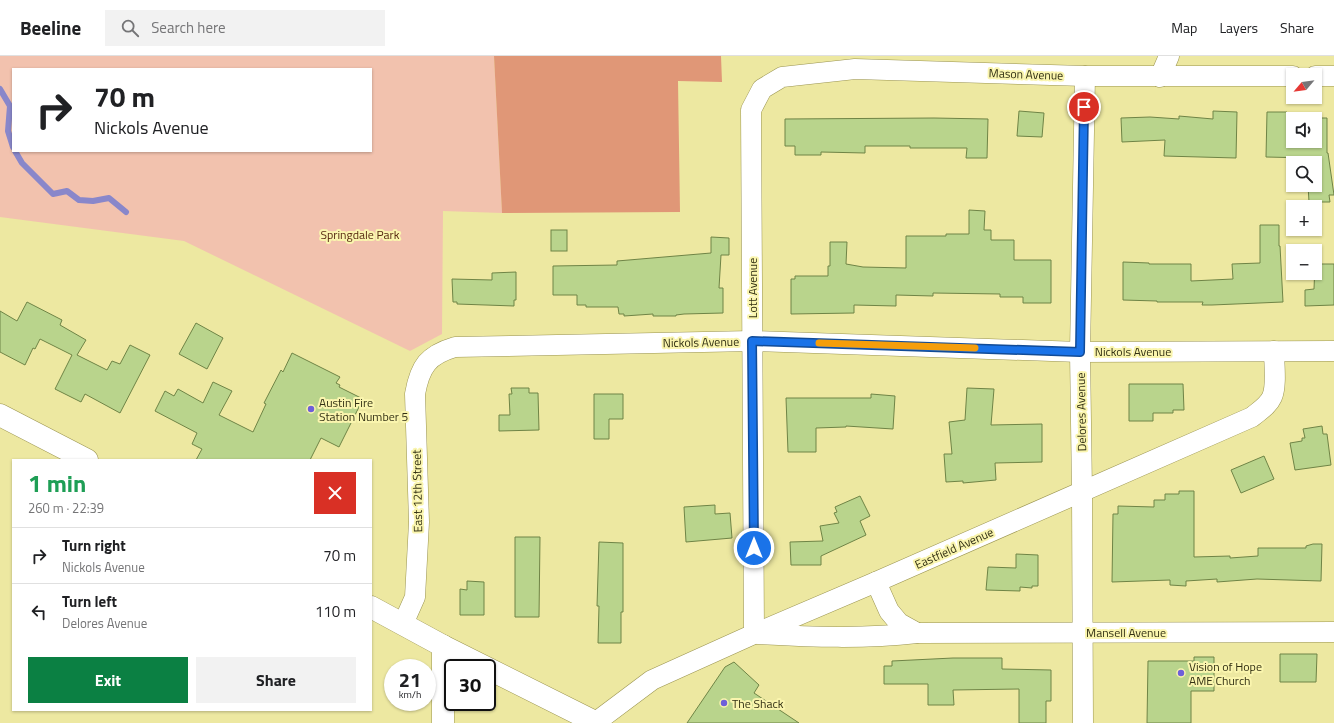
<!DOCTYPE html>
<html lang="en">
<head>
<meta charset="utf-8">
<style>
	body { margin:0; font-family:"Titillium Web",sans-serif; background:#f2f2f2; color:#202124; height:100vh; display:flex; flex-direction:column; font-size:15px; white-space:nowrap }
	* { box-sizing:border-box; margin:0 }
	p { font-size:13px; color:#757577 }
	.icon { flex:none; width:22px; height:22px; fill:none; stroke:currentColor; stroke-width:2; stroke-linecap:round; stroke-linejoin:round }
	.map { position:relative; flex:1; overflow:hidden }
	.details { position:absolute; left:12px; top:403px; width:360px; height:252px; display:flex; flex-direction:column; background:#fff; border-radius:0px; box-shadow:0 1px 3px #0004 }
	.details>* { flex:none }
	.banner { position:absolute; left:12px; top:12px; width:360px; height:84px; border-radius:0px; box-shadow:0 1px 3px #0004; background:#fff; color:#202124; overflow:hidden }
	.needle { width:26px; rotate:241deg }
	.tools { position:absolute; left:1286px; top:12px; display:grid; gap:8px }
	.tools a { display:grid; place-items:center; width:36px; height:36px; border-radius:0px; background:#fff; box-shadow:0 1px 3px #0004; font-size:20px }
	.speed { position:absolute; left:384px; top:603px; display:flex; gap:8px; font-size:20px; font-weight:700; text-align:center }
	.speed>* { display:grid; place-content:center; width:52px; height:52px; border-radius:50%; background:#fff; box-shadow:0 1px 3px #0004; line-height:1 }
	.speed small { font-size:10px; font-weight:400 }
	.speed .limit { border:2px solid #111; border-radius:6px; background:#fff; color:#111 }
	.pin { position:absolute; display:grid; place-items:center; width:34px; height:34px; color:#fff; margin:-17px; border:2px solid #fff; border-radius:50%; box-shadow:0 1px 4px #0007 }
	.me { position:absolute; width:44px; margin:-22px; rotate:0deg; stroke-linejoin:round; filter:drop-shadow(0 0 3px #0008) }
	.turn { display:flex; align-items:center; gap:14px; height:84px; padding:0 16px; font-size:18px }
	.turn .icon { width:52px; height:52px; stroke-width:2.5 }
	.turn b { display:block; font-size:28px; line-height:34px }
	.round { display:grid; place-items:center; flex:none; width:42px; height:42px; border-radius:0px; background:#f2f2f2 }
	.overview { display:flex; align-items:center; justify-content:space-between; height:68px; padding:0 16px }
	h1 { font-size:24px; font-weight:700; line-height:30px; color:#1e9e55 }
	.button { display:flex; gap:8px; margin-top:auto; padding:8px 16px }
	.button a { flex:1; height:46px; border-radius:0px; background:#0b8043; color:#fff; font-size:16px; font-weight:700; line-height:46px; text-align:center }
	.button a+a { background:#f2f2f2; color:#202124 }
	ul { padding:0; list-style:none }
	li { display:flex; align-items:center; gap:12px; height:56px; padding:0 16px; border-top:1px solid #e0e0e0 }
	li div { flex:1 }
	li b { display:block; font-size:15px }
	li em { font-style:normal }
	header { display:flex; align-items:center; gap:24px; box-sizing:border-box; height:56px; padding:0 20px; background:#fff; border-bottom:1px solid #e0e0e0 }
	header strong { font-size:19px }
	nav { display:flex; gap:22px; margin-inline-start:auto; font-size:14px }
	.search { width:280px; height:36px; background:#f2f2f2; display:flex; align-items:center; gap:10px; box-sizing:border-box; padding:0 14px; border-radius:0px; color:#757577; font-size:15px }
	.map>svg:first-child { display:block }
	.green { fill:#f2c2ae; fill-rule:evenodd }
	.forest { fill:#e09777 }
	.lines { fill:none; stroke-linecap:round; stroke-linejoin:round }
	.stream { stroke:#8987ca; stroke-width:6 }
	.building { fill:#b9d48c; stroke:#6f8446; fill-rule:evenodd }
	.minor-casing { stroke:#9a9450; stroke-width:21 }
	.tertiary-casing { stroke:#9a9450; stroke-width:23 }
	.minor { stroke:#fff; stroke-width:20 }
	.tertiary { stroke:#fff; stroke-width:22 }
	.route-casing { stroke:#114b97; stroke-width:10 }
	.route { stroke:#1a73e8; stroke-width:7 }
	.slow { stroke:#f59e0b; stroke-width:7 }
	.poi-dot { fill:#6e5fd9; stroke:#faf5ae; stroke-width:1.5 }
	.labels { text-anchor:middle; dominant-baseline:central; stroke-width:4; stroke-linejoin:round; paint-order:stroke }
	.street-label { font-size:12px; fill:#333114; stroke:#faf5ae }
	.park-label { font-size:12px; fill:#572811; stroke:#faf5ae }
	.poi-label { font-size:12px; fill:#333114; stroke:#faf5ae; text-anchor:start }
</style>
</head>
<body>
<header>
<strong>Beeline</strong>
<div class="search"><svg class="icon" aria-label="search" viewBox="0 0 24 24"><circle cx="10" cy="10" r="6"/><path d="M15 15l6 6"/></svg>Search here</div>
<nav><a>Map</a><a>Layers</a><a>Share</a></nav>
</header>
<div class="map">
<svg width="1334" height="667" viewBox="0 0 1334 667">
	<rect width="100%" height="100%" fill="#ede8a1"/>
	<path class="green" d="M0,0H494L502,157L443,155L442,278L410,295L184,185L0,161ZM13,13H371V95H13Z"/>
	<polygon class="forest" points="494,0 721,0 722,26 678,25 680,156 502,157"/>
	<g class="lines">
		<g class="stream">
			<polyline points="0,33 10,50 8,75 13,91"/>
			<polyline points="15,95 22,107 53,138 67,135 79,144 93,145 109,142 126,156"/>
		</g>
	</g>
	<g class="building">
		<polygon points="1019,55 1044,57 1042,81 1017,80"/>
		<polygon points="1213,55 1237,56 1236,102 1164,100 1165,84 1122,86 1121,62 1150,61 1179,63 1179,60 1213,63"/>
		<path d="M1267,56H1287V62H1327V97H1328L1334,139H1329L1330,146H1309L1308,129H1315V107H1307V102L1266,101ZM1293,63H1315V85H1293Z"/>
		<polygon points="934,62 988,63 987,102 966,102 967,92 910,92 910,90 865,90 865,97 821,96 821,99 795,99 795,90 785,90 785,63"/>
		<polygon points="969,154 985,155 984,174 991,174 991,184 1014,184 1014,204 1051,204 1051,247 1023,247 1023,241 1000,241 1000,238 933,237 933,240 896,239 896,250 854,249 854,257 791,258 791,223 795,223 795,220 828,220 828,210 830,210 830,186 847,186 846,208 863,211 906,212 906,180 946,180 946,178 969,178"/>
		<polygon points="1260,169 1279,169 1279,190 1280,190 1283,246 1212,249 1202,249 1203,246 1157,246 1157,245 1123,244 1123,206 1149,207 1149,208 1191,208 1191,225 1233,223 1232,208 1260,207"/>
		<rect x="551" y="174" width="16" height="21"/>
		<polygon points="711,181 729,182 729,199 721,199 719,232 723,232 723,257 684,258 676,259 676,260 653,260 653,258 624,260 624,258 619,258 618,251 586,251 586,249 577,249 577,239 553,239 553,210 617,209 617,205 711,197"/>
		<polygon points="1315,208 1334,208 1334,249 1305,250 1305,234 1314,233"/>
		<polygon points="516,216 516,244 514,244 514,250 457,248 457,246 453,246 452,223 492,224 492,217"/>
		<polygon points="27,246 62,264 60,269 86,284 77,299 107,314 112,305 120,308 130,289 150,299 120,357 85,338 81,346 55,333 72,299 40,283 35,293 33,292 25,309 0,296 0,255 17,265"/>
		<polygon points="196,267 223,282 207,313 179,298"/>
		<polygon points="292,297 340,321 336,327 340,329 339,331 363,343 339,391 321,382 310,404 196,404 202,393 192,388 197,377 155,355 165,335 174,340 178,333 203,347 213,326 232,335 219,359 253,376 266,348 264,347 281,314 283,316"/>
		<polygon points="1129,328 1183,328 1184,354 1173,354 1173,357 1153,357 1153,365 1129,365"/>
		<polygon points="511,332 529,332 529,337 538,337 539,374 499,375 499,359 510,359 509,338 512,338"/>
		<polygon points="967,332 994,333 991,369 1042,368 1042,406 995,407 996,424 963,427 963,425 946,426 944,398 952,398 949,366 965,364"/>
		<polygon points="594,338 623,338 623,363 609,363 609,383 594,383"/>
		<polygon points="871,338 895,340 893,373 846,370 846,371 816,372 816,396 788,396 786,342 871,342"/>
		<polygon points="1322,370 1323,378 1327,378 1331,409 1295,414 1290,387 1302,385 1302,382 1305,382 1303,373"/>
		<polygon points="1264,400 1274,423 1241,437 1231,414"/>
		<polygon points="1179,435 1194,435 1194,501 1230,500 1230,502 1258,500 1258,492 1306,492 1306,490 1313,488 1322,488 1321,525 1257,523 1217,526 1217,523 1186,525 1186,530 1170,529 1170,524 1112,526 1113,458 1118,458 1118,450 1154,451 1154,444 1165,444 1165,438 1179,438"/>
		<polygon points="860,440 870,460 860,465 866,479 821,500 821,509 791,509 790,486 823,485 820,470 839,467 834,457 837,456 835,451"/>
		<polygon points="715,449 715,458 730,457 732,482 686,486 684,451"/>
		<polygon points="515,481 540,481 539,561 515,561"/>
		<polygon points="599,486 623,487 623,556 621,556 621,587 598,587 599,550 597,550"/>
		<polygon points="1016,498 1038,499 1038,530 1032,530 1032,532 1020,531 1020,535 986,534 988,511 1016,512"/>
		<polygon points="467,525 484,526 484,559 460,559 460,533 467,534"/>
		<polygon points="1280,598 1317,598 1316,626 1280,626"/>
		<polygon points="1194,601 1214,601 1214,635 1191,635 1191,667 1147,667 1148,605 1194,605"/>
		<polygon points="953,602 1002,602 1002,613 1051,614 1051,645 1046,645 1046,667 1019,667 1019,633 953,634 954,649 928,649 928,628 884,628 884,610 892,610 892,605"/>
		<polygon points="734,606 759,629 754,637 799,667 687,667 725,611"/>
	</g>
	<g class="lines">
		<defs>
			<g id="minor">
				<polyline points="1315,20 1334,20"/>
				<polyline points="1160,21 1169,0"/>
				<polyline points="876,526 889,555 899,567 917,577"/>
				<path d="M403,568L415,541L419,466L415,338C420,310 428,299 455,291L752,285L1080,296L1334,295"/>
				<polyline points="754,578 751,54 762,33 782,21 855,13 1085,20 1293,20"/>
				<path d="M758,578C811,581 865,583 917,577L1334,576"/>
				<path d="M596,666L652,624L754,578L876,526L1252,361C1259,355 1268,350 1272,341C1277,330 1274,307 1274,295"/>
				<polyline points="1083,667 1082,436 1080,296 1085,20"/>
			</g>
			<g id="tertiary">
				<polyline points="0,359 87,404"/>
				<polyline points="371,551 443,590 597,667"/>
				<polyline points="443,590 443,667"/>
			</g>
		</defs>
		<use href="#minor" class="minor-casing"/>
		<use href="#tertiary" class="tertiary-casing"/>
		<use href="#minor" class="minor"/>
		<use href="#tertiary" class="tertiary"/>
	</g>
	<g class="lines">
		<defs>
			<polyline id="route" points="754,492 752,285 1080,296 1084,51"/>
		</defs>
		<use href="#route" class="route-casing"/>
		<use href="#route" class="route"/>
		<polyline class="slow" points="819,287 975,292"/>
	</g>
	<g class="poi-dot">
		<circle cx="311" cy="353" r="4"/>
		<circle cx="1181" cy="617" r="4"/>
		<circle cx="724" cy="647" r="4"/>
	</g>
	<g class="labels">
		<g class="street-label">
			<text transform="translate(1026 18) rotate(2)">Mason Avenue</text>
			<text transform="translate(752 232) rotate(-90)">Lott Avenue</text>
			<text transform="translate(701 286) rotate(-1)">Nickols Avenue</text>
			<text x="1133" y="295">Nickols Avenue</text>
			<text transform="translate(1081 356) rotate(-91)">Delores Avenue</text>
			<text transform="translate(417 435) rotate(-91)">East 12th Street</text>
			<text transform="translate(954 492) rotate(-24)">Eastfield Avenue</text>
			<text x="1126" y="576">Mansell Avenue</text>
		</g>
		<g class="park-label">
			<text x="360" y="178">Springdale Park</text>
		</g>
		<g class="poi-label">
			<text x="319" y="346">Austin Fire<tspan x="319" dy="14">Station Number 5</tspan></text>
			<text x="1189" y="610">Vision of Hope<tspan x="1189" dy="14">AME Church</tspan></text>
			<text x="732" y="647">The Shack</text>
		</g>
	</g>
</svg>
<div class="tools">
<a><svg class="needle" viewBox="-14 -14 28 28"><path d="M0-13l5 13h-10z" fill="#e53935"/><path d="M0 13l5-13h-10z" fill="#757577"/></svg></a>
<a><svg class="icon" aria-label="sound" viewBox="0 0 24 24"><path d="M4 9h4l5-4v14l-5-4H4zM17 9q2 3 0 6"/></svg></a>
<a><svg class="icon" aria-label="search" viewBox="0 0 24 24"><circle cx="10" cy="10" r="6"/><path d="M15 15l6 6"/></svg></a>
<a>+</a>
<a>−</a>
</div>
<div class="speed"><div>21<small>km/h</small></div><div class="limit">30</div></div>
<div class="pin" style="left:1084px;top:51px;background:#d93025"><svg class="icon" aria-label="arrive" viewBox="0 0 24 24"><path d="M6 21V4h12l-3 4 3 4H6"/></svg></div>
<svg class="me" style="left:754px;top:492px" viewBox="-20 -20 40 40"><circle r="17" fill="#1a73e8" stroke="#fff" stroke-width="3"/><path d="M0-11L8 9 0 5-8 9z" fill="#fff"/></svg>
<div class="banner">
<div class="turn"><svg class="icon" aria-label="right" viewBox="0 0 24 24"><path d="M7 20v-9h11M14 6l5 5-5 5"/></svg><div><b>70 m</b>Nickols Avenue</div></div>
</div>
<section class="details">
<div class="overview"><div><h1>1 min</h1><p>260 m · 22:39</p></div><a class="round" style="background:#d93025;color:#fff"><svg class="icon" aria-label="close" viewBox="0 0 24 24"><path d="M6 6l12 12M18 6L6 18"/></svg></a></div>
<ul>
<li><svg class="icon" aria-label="right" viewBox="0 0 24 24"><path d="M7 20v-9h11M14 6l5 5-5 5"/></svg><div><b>Turn right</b><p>Nickols Avenue</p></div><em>70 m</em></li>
<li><svg class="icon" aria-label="left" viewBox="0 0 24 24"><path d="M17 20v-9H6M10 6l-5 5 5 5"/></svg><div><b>Turn left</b><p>Delores Avenue</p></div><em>110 m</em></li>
</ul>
<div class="button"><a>Exit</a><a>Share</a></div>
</section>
</div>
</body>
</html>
